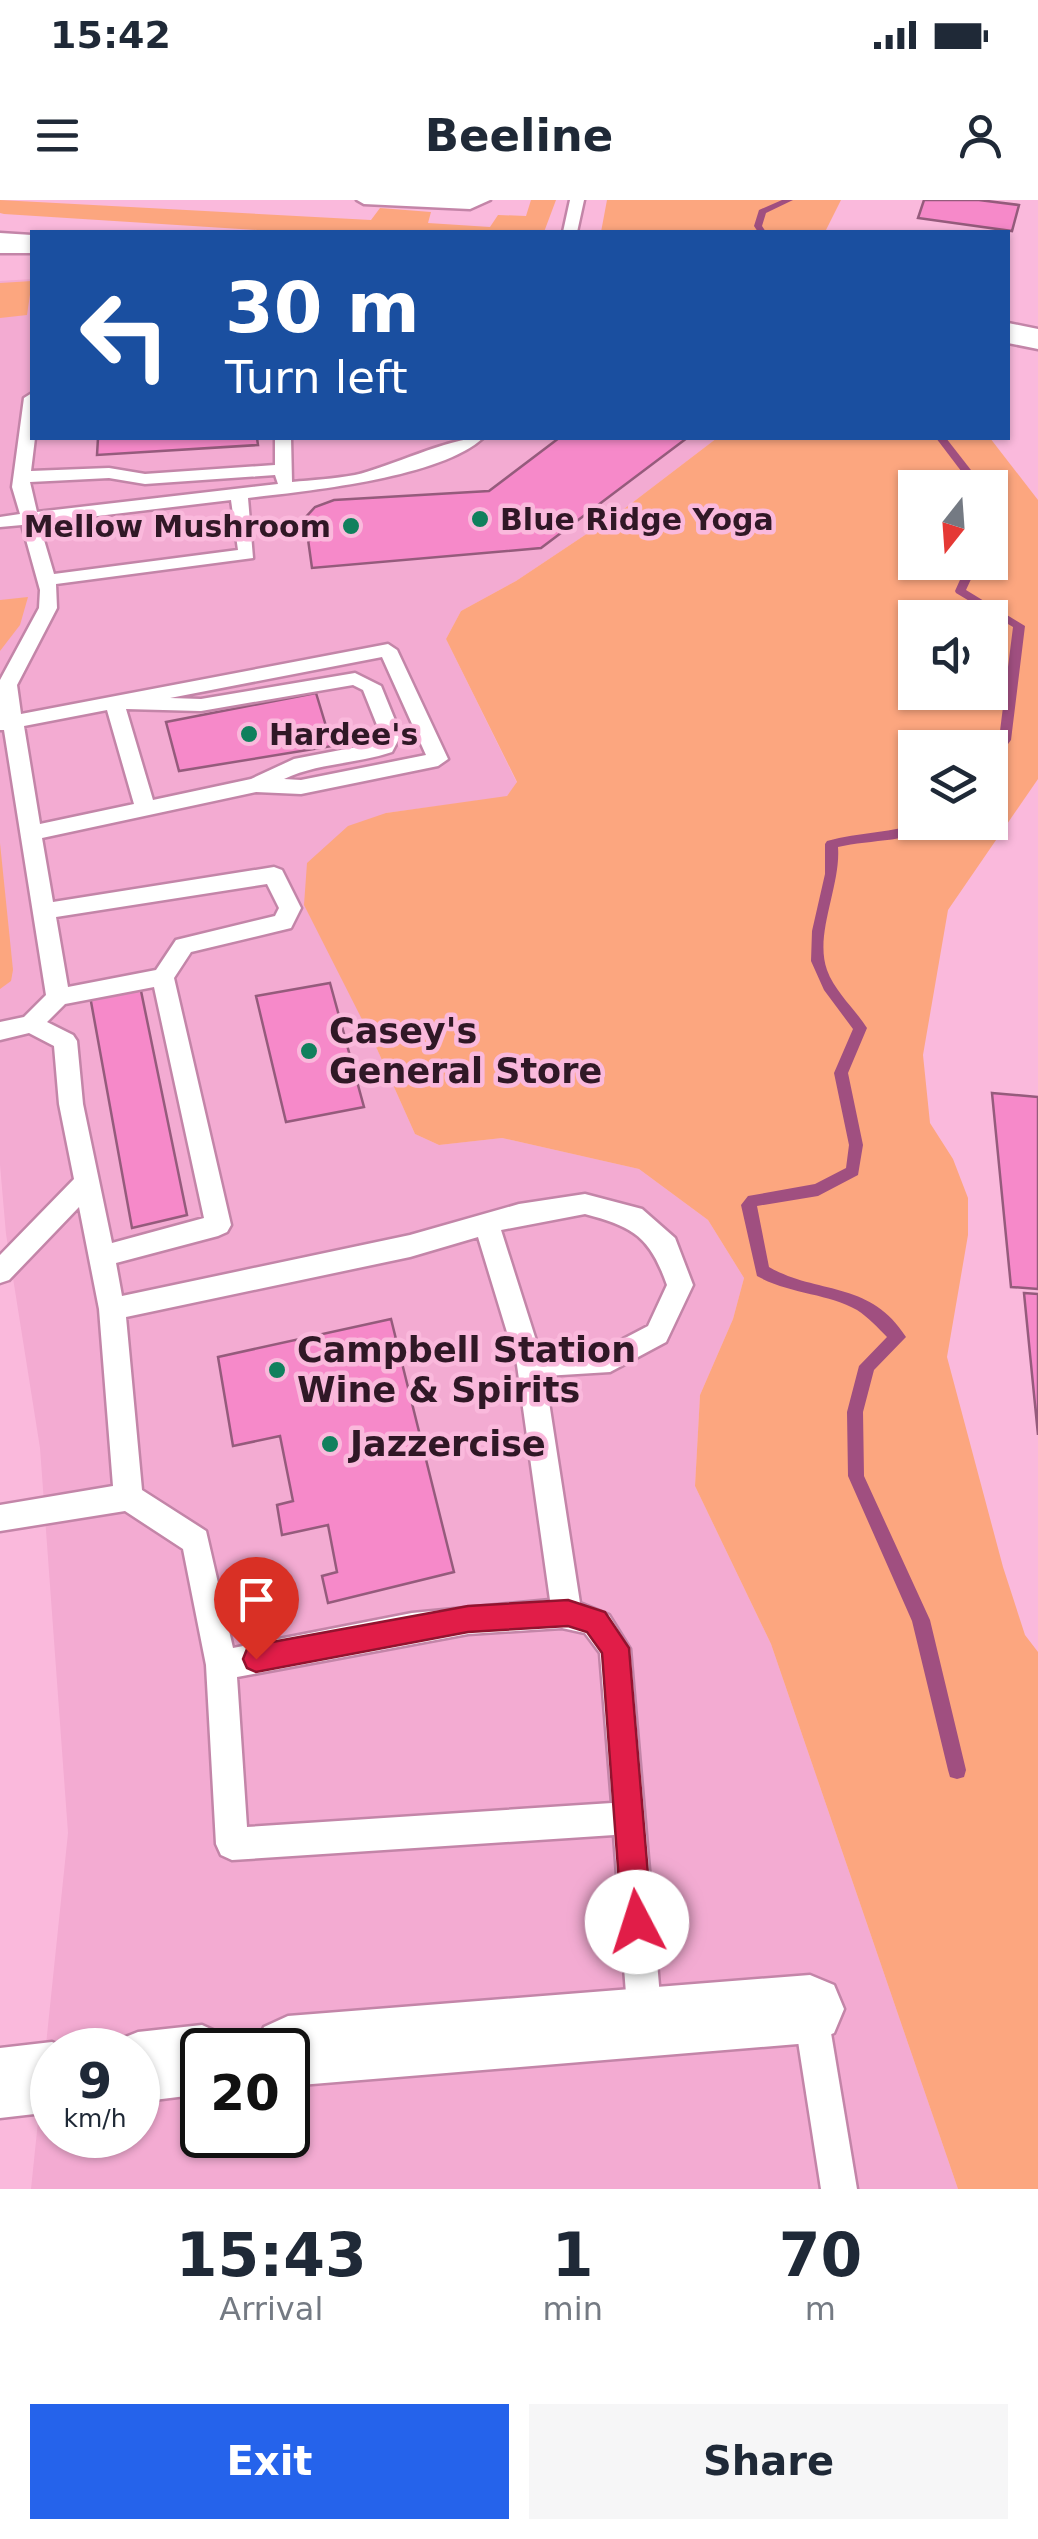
<!DOCTYPE html>
<html lang="en">
<head>
<meta charset="utf-8">
<style>
	body { margin:0; font-family:"DejaVu Sans",sans-serif; background:#f6f6f7; color:#1f2937; height:100vh; display:flex; flex-direction:column; font-size:38px; white-space:nowrap }
	* { box-sizing:border-box; margin:0 }
	p { font-size:32px; color:#747a83 }
	.icon { flex:none; width:55px; height:55px; fill:none; stroke:currentColor; stroke-width:2; stroke-linecap:round; stroke-linejoin:round }
	.map { position:relative; height:1989px; overflow:hidden }
	.side { display:flex; flex-direction:column; background:#fff; flex:1 }
	.side>* { flex:none }
	.guide { position:absolute; left:30px; top:30px; width:980px; height:210px; border-radius:0px; box-shadow:0 2px 8px #0004; background:#1a4fa0; color:#fff; overflow:hidden }
	.needle { width:65px; rotate:197deg }
	.fabs { position:absolute; left:898px; top:270px; display:grid; gap:20px }
	.fabs a { display:grid; place-items:center; width:110px; height:110px; border-radius:0px; background:#fff; box-shadow:0 2px 8px #0004; font-size:50px }
	.speed { position:absolute; left:30px; top:1828px; display:flex; gap:20px; font-size:50px; font-weight:700; text-align:center }
	.speed>* { display:grid; place-content:center; width:130px; height:130px; border-radius:50%; background:#fff; box-shadow:0 2px 8px #0004; line-height:1 }
	.speed small { font-size:25px; font-weight:400 }
	.speed .limit { border:5px solid #111; border-radius:15px; background:#fff; color:#111 }
	.pin { position:absolute; display:grid; place-items:center; width:85px; height:85px; color:#fff; margin:-102px -42px; border-radius:50% 50% 50% 0; rotate:-45deg; box-shadow:0 0 10px #0007 }
	.pin .icon { rotate:45deg }
	.me { position:absolute; width:110px; margin:-55px; rotate:355deg; stroke-linejoin:round; filter:drop-shadow(0 0 8px #0008) }
	.turn { display:flex; align-items:center; gap:35px; height:210px; padding:0 30px; font-size:45px }
	.turn .icon { width:130px; height:130px; stroke-width:2.5 }
	.turn b { display:block; font-size:70px; line-height:85px }
	.eta { display:flex; justify-content:space-evenly; align-items:center; height:170px; text-align:center }
	.eta b { font-size:60px; font-weight:600; line-height:70px }
	.button { display:flex; gap:20px; margin-top:auto; padding:20px 30px }
	.button a { flex:1; height:115px; border-radius:0px; background:#2563eb; color:#fff; font-size:40px; font-weight:600; line-height:115px; text-align:center }
	.button a+a { background:#f6f6f7; color:#1f2937 }
	.status { display:flex; justify-content:space-between; align-items:center; height:70px; padding:0 50px; background:#fff; direction:ltr }
	.status svg { height:28px; fill:currentColor }
	header { display:flex; justify-content:space-between; align-items:center; height:130px; padding:0 30px; background:#fff; font-size:45px; font-weight:600 }
	.map>svg:first-child { display:block }
	.built { fill:#f3abd2; fill-rule:evenodd }
	.green { fill:#fca67f; fill-rule:evenodd }
	.lines { fill:none; stroke-linecap:round; stroke-linejoin:round }
	.stream { fill:#a04f80; fill-rule:evenodd }
	.building { fill:#f689c9; stroke:#955b7c; stroke-width:2.5 }
	.lane-casing { stroke:#c385a8; stroke-width:5 }
	.street-casing { stroke:#c385a8; stroke-width:5 }
	.secondary-casing { stroke:#c385a8; stroke-width:5 }
	.lane { fill:#fff; fill-rule:evenodd }
	.street { fill:#fff; fill-rule:evenodd }
	.secondary { fill:#fff; fill-rule:evenodd }
	.route { fill:#e11d48; stroke:#92132f; stroke-width:2.5 }
	.poi-dot { fill:#10805d; stroke:#fab9dc; stroke-width:4 }
	.labels { text-anchor:middle; dominant-baseline:central; stroke-width:9; stroke-linejoin:round; paint-order:stroke }
	.far-poi-label { font-size:30px; font-weight:bold; fill:#301826; stroke:#fab9dc; text-anchor:start }
	.poi-label { font-size:35px; font-weight:bold; fill:#301826; stroke:#fab9dc; text-anchor:start }
</style>
</head>
<body>
<div class="status"><b>15:42</b><svg viewBox="0 0 49 12"><path d="M0 12V9h3v3zM5 12V6h3v6zM10 12V3h3v9zM15 12V0h3v12zM26 1h20v11H26zM47 4h2v5h-2z"/></svg></div>
<header><svg class="icon" aria-label="menu" viewBox="0 0 24 24"><path d="M4 6h16M4 12h16M4 18h16"/></svg>Beeline<svg class="icon" aria-label="person" viewBox="0 0 24 24"><circle cx="12" cy="8" r="4"/><path d="M4 21q1-7 8-7t8 7"/></svg></header>
<div class="map">
<svg width="1038" height="1989" viewBox="0 0 1038 1989">
	<rect width="100%" height="100%" fill="#fab9dc"/>
	<path class="built" d="M32,79V238H717L624,309L516,381L461,411L446,439L517,583L506,597L386,613L377,849L415,934L439,945L502,938L639,969L708,1020L744,1078L733,1119L700,1195L695,1286L771,1444L958,1989H31L68,1633L40,1248L6,1034L0,965V81ZM52,1850H138V1935H52ZM202,1850H288V1935H202Z"/>
	<g class="green">
		<polygon points="0,0 371,20 380,8 431,12 428,23 490,27 498,15 526,16 531,0 556,0 544,32 289,32 4,14 0,13"/>
		<polygon points="607,0 841,0 825,32 601,32"/>
		<polygon points="32,81 27,115 0,118 0,83"/>
		<path d="M717,238H990L1038,300V579L948,710L923,855L930,923L953,959L968,998V1035L947,1157L1003,1367L1025,1435L1038,1452V1989H958L771,1444L695,1286L700,1195L733,1119L744,1078L708,1020L639,969L502,938L439,945L415,934L377,849L304,705L307,663L348,626L386,613L507,596L517,582L446,439L461,411L516,381L624,309ZM915,288H990V362H915ZM915,418H990V492H915ZM915,548H990V622H915Z"/>
		<polygon points="28,397 20,425 0,451 0,400"/>
		<polygon points="0,643 13,770 11,781 0,789"/>
	</g>
	<g class="lines">
		<g class="stream">
			<polygon points="782,0 793,0 766,13 762,26 766,32 758,32 754,26 759,10"/>
			<polygon points="936,238 946,238 985,288 974,288"/>
			<polygon points="990,297 994,298 1004,312 994,331 990,332 990,319 994,312 990,307"/>
			<polygon points="968,362 979,362 966,390 1025,426 1011,540 994,563 990,564 990,552 999,539 1013,427 956,393 955,391"/>
			<path d="M924,622H943C914,643 871,639 838,647C841,686 814,734 827,770C835,792 855,809 867,828L848,873L863,945L858,975L818,996L757,1006L769,1067C818,1095 870,1080 906,1137L874,1170L863,1212L864,1276L930,1420L966,1570L964,1577L957,1579L950,1577L948,1570L912,1421L848,1276L847,1212L859,1166L887,1137C878,1128 868,1117 857,1110C828,1093 789,1094 757,1076L741,1005L748,996L815,984L846,968L849,945L834,873L853,829L824,790L811,761L812,731L825,674V644L827,641C859,632 893,633 924,622Z"/>
		</g>
	</g>
	<g class="building">
		<polygon points="924,0 979,0 1019,5 1012,31 918,18"/>
		<polygon points="98,238 257,238 258,245 97,255"/>
		<polygon points="559,238 687,238 541,348 312,368 305,318 315,307 334,300 489,291"/>
		<polygon points="316,493 332,546 179,571 166,522"/>
		<polygon points="330,783 364,907 286,922 256,796"/>
		<polygon points="140,786 187,1015 132,1028 90,796"/>
		<polygon points="992,893 1038,897 1038,1089 1011,1087"/>
		<polygon points="1024,1093 1038,1094 1038,1235"/>
		<polygon points="391,1119 454,1372 328,1403 322,1376 337,1372 328,1325 282,1335 277,1305 293,1301 280,1236 233,1246 218,1157"/>
	</g>
	<g class="lines">
		<defs>
			<g id="lane">
				<polygon points="357,0 490,0 470,9 364,4"/>
				<polygon points="570,0 584,0 577,32 563,32"/>
				<path d="M32,193L35,238L31,271L109,268L145,274L275,265V238H291L292,282C312,280 334,279 355,275C390,267 453,236 483,238C440,278 307,291 248,298L253,358L56,384L57,408L17,485L21,514L388,444L397,450L448,559L438,566L301,594L256,592L42,638L53,702L274,667L282,670L301,708L291,728L191,752L174,778L231,1025L227,1032L218,1036L116,1063L122,1096L410,1035L519,1004L585,994L642,1009L675,1038L693,1085L666,1142L610,1172L545,1176L580,1403L609,1415L630,1449L662,1820L657,1832L645,1837L633,1832L628,1820L614,1635L232,1660L221,1655L216,1644L206,1465L183,1349L125,1311L0,1331V1305L113,1286L99,1109L79,1007L9,1080L0,1083V1055L74,979L59,904L54,846L29,833L0,840V822L24,817L46,795L4,530H0V480L39,408L40,390L22,325L0,327V317L20,314L12,287L24,198ZM275,275L278,284L37,312L30,282L109,278L145,284ZM231,300L238,350L54,374L39,323ZM382,457L426,555L301,580L284,579C317,563 357,564 392,552L401,535L381,486L355,473L201,499L170,498ZM353,485L363,490L381,535L377,543L294,559L251,579L153,600L126,509L201,511ZM107,510L134,604L40,624L24,526ZM267,684L279,708L275,716L176,740L156,770L68,787L56,717ZM154,787L204,1018L112,1043L83,904L77,841L73,835L47,822L65,804ZM585,1014C634,1027 650,1037 667,1085L648,1126L606,1148L540,1153L501,1030ZM478,1037L517,1165L550,1400L412,1413L233,1448L206,1331L142,1290L126,1117L410,1057ZM562,1428L585,1433L600,1453L612,1603L247,1627L237,1477L468,1434Z"/>
				<polygon points="810,1792 822,1797 827,1809 857,1989 821,1989 793,1809 798,1797"/>
			</g>
			<g id="street">
				<polygon points="810,1775 834,1785 844,1809 834,1833 810,1843 288,1886 288,1850 254,1850 264,1827 288,1816"/>
				<polygon points="202,1825 226,1836 232,1850 202,1850 202,1894 138,1902 138,1850 110,1850 113,1842 138,1832"/>
				<polygon points="52,1842 71,1850 52,1850 52,1912 0,1918 0,1848"/>
			</g>
			<g id="secondary">
				<polygon points="0,33 32,35 32,53 0,53"/>
				<polygon points="1008,123 1038,129 1038,149 1008,143"/>
			</g>
		</defs>
		<use href="#lane" class="lane-casing"/>
		<use href="#street" class="street-casing"/>
		<use href="#secondary" class="secondary-casing"/>
		<use href="#lane" class="lane"/>
		<use href="#street" class="street"/>
		<use href="#secondary" class="secondary"/>
	</g>
	<polygon class="route" points="568,1400 605,1412 629,1448 652,1722 648,1732 637,1737 626,1732 622,1722 602,1453 587,1432 568,1426 468,1432 256,1472 247,1468 243,1459 247,1449 256,1445 468,1406"/>
	<g class="poi-dot">
		<circle cx="480" cy="319" r="10"/>
		<circle cx="351" cy="326" r="10"/>
		<circle cx="249" cy="534" r="10"/>
		<circle cx="309" cy="851" r="10"/>
		<circle cx="277" cy="1170" r="10"/>
		<circle cx="330" cy="1244" r="10"/>
	</g>
	<g class="labels">
		<g class="far-poi-label">
			<text x="500" y="319">Blue Ridge Yoga</text>
			<text x="331" y="326" text-anchor="end">Mellow Mushroom</text>
			<text x="269" y="534">Hardee's</text>
		</g>
		<g class="poi-label">
			<text x="329" y="831">Casey's<tspan x="329" dy="40">General Store</tspan></text>
			<text x="297" y="1150">Campbell Station<tspan x="297" dy="40">Wine &amp; Spirits</tspan></text>
			<text x="350" y="1244">Jazzercise</text>
		</g>
	</g>
</svg>
<div class="fabs">
<a><svg class="needle" viewBox="-14 -14 28 28"><path d="M0-13l5 13h-10z" fill="#e53935"/><path d="M0 13l5-13h-10z" fill="#747a83"/></svg></a>
<a><svg class="icon" aria-label="sound" viewBox="0 0 24 24"><path d="M4 9h4l5-4v14l-5-4H4zM17 9q2 3 0 6"/></svg></a>
<a><svg class="icon" aria-label="layers" viewBox="0 0 24 24"><path d="M12 4l9 5-9 5-9-5zM3 14l9 5 9-5"/></svg></a>
</div>
<div class="speed"><div>9<small>km/h</small></div><div class="limit">20</div></div>
<div class="pin" style="left:256px;top:1459px;background:#d93025"><svg class="icon" aria-label="arrive" viewBox="0 0 24 24"><path d="M6 21V4h12l-3 4 3 4H6"/></svg></div>
<svg class="me" style="left:637px;top:1722px" viewBox="-20 -20 40 40"><circle r="19" fill="#fff"/><path d="M0-13L10 11 0 6-10 11z" fill="#e11d48"/></svg>
<div class="guide">
<div class="turn"><svg class="icon" aria-label="left" viewBox="0 0 24 24"><path d="M17 20v-9H6M10 6l-5 5 5 5"/></svg><div><b>30 m</b>Turn left</div></div>
</div>
</div>
<section class="side">
<div class="eta">
<div><b>15:43</b><p>Arrival</p></div>
<div><b>1</b><p>min</p></div>
<div><b>70</b><p>m</p></div>
</div>
<div class="button"><a>Exit</a><a>Share</a></div>
</section>
</body>
</html>
